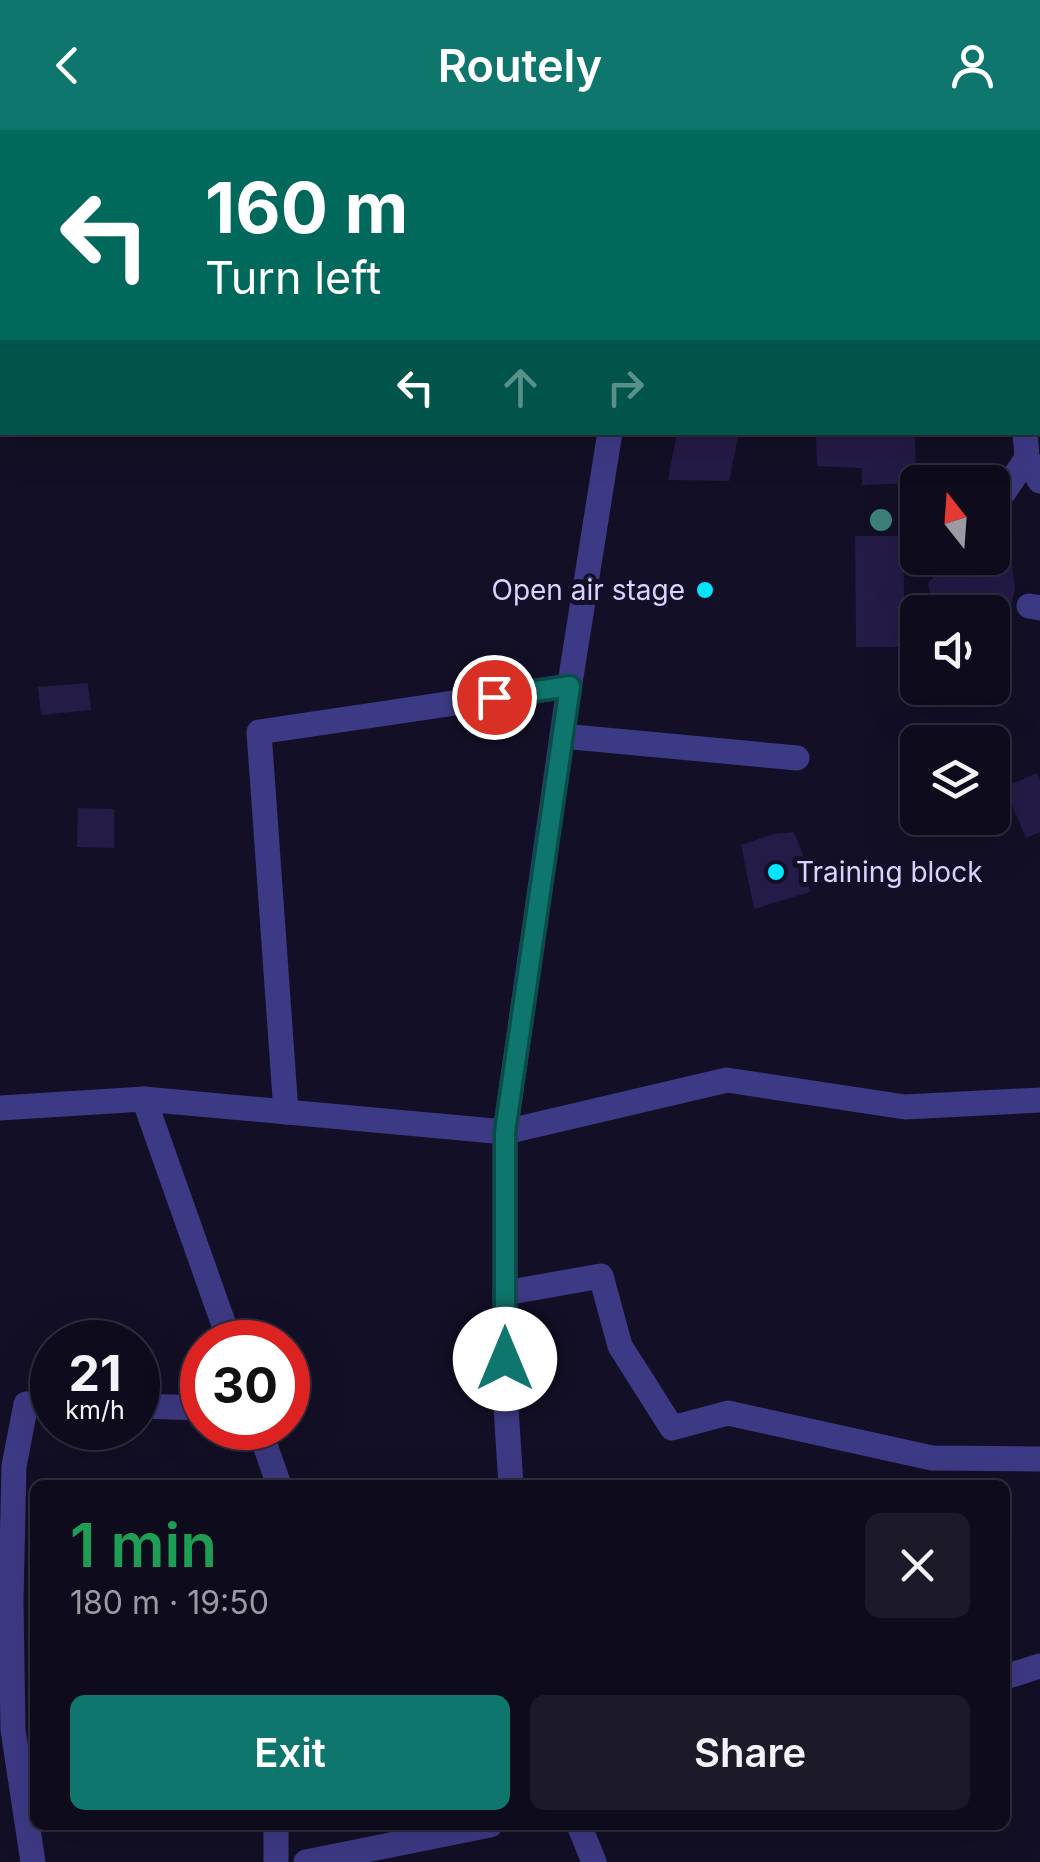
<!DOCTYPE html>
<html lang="en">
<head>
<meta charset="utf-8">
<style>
	body { margin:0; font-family:Inter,sans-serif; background:#1c1929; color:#f1f3f6; height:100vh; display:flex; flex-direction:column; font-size:38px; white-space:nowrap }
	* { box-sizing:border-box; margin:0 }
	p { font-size:32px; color:#9b9ba3 }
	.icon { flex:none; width:55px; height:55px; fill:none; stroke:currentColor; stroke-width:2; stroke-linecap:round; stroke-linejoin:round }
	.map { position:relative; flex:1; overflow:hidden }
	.panel { position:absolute; left:30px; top:1350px; width:980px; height:350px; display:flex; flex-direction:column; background:#0e0b1c; border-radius:15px; box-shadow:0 10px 40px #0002,0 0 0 2px #2e2b3b }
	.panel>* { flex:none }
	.hud { position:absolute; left:0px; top:0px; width:1040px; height:305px; box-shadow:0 10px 40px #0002,0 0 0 2px #2e2b3b; background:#00695c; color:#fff; overflow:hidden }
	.needle { width:65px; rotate:343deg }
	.fabs { position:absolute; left:900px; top:335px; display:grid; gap:20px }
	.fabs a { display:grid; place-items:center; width:110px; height:110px; border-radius:15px; background:#0e0b1c; box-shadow:0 10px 40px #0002,0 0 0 2px #2e2b3b; font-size:50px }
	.speed { position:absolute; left:30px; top:1190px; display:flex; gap:20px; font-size:50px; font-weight:700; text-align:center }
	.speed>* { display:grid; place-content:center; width:130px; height:130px; border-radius:50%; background:#0e0b1c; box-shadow:0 10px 40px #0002,0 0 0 2px #2e2b3b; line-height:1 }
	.speed small { font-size:25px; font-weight:400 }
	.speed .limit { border:15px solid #d22; background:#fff; color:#111 }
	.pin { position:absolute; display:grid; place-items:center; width:85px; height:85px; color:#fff; margin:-42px; border:5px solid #fff; border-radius:50%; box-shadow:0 2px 10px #0007 }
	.me { position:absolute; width:110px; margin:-55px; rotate:0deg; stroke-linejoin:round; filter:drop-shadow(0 0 8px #0008) }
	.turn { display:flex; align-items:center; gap:35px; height:210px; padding:0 40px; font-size:45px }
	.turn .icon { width:130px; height:130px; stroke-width:2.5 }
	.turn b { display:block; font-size:70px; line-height:85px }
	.lanes { display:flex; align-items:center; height:95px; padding:0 40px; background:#0003; justify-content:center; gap:50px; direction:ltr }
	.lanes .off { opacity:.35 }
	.round { display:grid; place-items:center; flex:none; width:105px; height:105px; border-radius:15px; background:#1c1929 }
	.overview { display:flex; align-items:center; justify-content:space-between; height:170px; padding:0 40px }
	h1 { font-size:60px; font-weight:600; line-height:75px; color:#1e9e55 }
	.button { display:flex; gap:20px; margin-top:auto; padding:20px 40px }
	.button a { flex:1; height:115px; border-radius:15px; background:#0f766e; color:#fff; font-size:40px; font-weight:600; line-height:115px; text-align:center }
	.button a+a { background:#1c1929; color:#f1f3f6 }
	header { display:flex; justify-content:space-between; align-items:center; height:130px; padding:0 40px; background:#0f766e; color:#fff; font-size:45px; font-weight:600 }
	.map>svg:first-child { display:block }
	.building { fill:#241b47 }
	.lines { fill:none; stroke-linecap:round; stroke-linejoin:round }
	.minor { stroke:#3d3a85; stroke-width:25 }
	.tree { fill:#3d827b }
	.route-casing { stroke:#0a4d48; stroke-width:25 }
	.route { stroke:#0f766e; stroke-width:18 }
	.poi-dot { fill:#00e5ff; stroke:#130f26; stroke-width:4 }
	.labels { text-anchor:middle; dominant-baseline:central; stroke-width:10; stroke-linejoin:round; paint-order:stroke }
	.poi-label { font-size:28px; fill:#d9d4ff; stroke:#130f26; text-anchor:end }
</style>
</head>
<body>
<header><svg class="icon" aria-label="back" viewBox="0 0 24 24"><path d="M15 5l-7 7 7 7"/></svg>Routely<svg class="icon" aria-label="person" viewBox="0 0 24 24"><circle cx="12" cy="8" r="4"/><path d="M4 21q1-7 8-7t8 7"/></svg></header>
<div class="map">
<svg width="1040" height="1732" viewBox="0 0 1040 1732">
	<rect width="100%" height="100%" fill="#130f26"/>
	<g class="building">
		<polygon points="677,302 739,302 729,351 668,350"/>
		<polygon points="816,302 915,302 916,353 862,355 862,338 817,336"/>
		<polygon points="855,406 903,406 905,517 856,517"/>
		<polygon points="992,422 1011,428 1015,458 1010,482 992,498 992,482 933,482 928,453 951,428 992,428"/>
		<polygon points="88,553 91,580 41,585 38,557"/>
		<polygon points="1037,643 1040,651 1040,702 1026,708 1004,657"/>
		<polygon points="78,678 114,679 114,718 77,717"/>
		<polygon points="794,702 802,722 810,762 754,779 741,715 773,704"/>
	</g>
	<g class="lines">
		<g class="minor">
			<polyline points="100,0 100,2"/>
			<polyline points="1006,0 1006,2"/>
			<polyline points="1027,0 1027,2"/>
			<polyline points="658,2 658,0"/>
			<polyline points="1038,122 1040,141"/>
			<polyline points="1027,328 1040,351"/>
			<polyline points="992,364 1004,362 1027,328 1025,302"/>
			<polyline points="912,378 918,377"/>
			<polyline points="1029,476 1040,478"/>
			<polyline points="562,606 797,628"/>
			<polyline points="144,969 230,1212"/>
			<polyline points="0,978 144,969 505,1002 727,950 905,977 1040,970"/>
			<polyline points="286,982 259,602 569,556"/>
			<polyline points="505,1163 601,1146 620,1216 672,1298 728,1283 932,1328 1040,1329"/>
			<polyline points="138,1276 202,1278"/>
			<polyline points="259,1298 279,1355"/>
			<polyline points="511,1355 505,1262 505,1002 566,578 610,302"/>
			<polyline points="1005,1547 1040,1536"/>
			<polyline points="579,1695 594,1732"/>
			<polyline points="33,1732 13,1600 11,1471 14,1336 26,1274 52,1274"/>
			<polyline points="276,1732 276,1695"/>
			<polyline points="306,1732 490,1695"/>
		</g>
	</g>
	<circle class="tree" cx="881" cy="390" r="11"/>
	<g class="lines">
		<defs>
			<polyline id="route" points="494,567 570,556 505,1002 505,1229"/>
		</defs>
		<use href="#route" class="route-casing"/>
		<use href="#route" class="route"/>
	</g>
	<g class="poi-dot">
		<circle cx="705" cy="460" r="10"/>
		<circle cx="776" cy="742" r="10"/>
	</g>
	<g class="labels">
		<g class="poi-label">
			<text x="685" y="460">Open air stage</text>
			<text x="796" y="742" text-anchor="start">Training block</text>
		</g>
	</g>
</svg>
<div class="fabs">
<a><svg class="needle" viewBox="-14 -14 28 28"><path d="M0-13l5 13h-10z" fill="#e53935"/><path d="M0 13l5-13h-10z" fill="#9b9ba3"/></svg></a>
<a><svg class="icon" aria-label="sound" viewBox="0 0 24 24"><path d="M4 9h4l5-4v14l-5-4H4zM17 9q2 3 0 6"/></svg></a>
<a><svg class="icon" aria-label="layers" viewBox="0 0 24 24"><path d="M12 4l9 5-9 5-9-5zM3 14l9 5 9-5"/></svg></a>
</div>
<div class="speed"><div>21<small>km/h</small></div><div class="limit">30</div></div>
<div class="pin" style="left:494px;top:567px;background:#d93025"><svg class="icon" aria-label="arrive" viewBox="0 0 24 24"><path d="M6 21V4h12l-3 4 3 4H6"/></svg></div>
<svg class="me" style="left:505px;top:1229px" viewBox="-20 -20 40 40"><circle r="19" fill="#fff"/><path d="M0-13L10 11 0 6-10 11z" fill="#0f766e"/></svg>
<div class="hud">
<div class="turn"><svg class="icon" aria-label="left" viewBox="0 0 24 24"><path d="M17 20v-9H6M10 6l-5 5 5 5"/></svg><div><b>160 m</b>Turn left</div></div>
<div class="lanes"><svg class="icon" aria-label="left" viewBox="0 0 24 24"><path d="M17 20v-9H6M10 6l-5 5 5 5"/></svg><svg class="icon off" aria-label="ahead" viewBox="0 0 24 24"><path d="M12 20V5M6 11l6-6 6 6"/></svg><svg class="icon off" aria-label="right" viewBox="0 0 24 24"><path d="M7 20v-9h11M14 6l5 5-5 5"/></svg></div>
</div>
<section class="panel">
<div class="overview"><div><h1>1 min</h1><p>180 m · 19:50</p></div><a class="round"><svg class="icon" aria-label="close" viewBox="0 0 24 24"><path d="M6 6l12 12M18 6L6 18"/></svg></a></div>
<div class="button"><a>Exit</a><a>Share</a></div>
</section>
</div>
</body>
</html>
